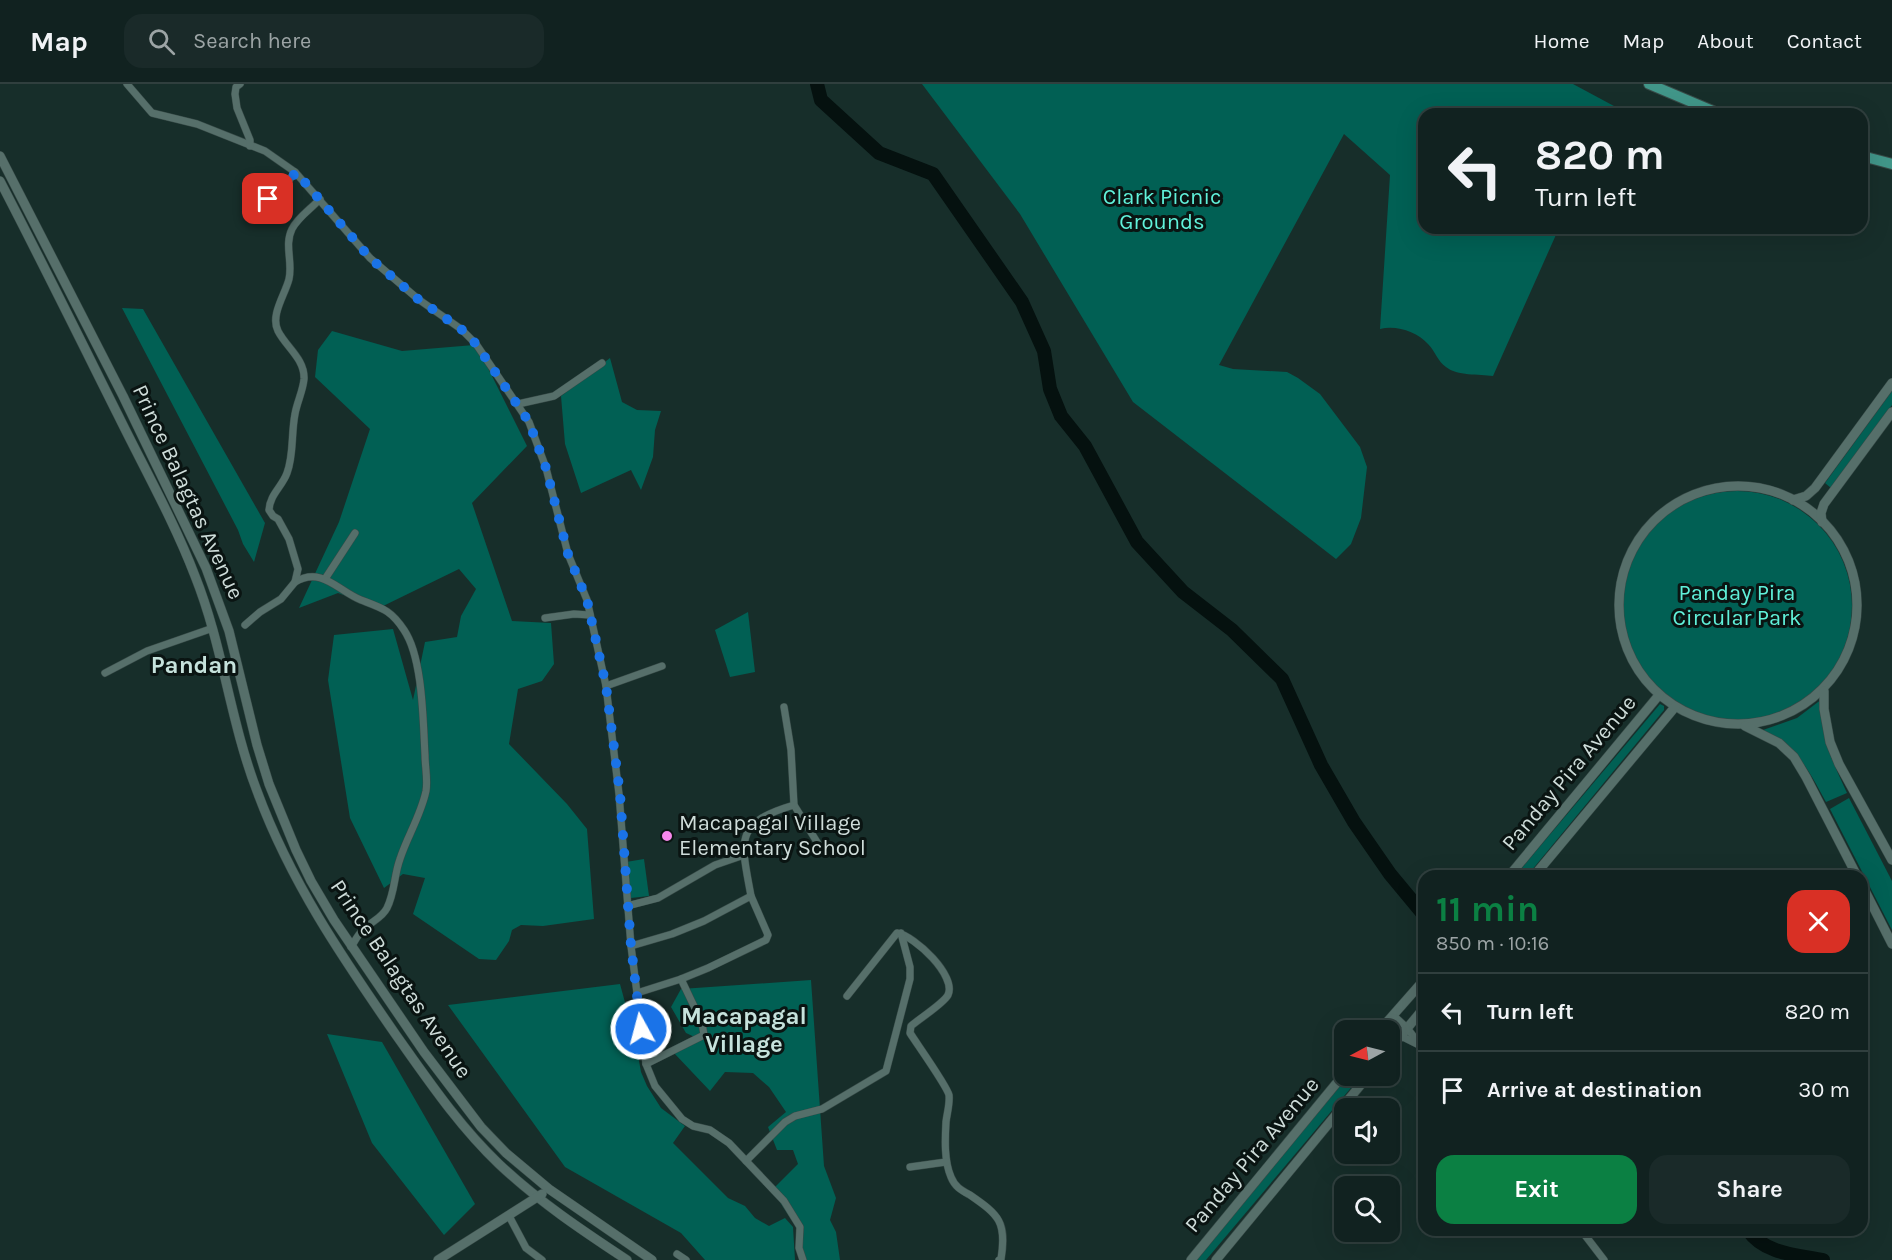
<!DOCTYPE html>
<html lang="en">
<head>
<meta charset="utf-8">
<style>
	body { margin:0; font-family:Karla,sans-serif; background:#1a2a29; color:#f1f3f6; height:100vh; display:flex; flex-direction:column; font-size:22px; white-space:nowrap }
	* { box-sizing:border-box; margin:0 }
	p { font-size:20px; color:#9ca4a5 }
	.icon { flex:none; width:33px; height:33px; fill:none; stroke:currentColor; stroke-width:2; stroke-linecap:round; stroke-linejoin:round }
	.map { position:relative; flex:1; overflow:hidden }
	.drawer { position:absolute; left:1418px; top:786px; width:450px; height:366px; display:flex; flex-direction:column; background:#112220; border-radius:18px; box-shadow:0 6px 24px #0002,0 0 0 2px #303f3e }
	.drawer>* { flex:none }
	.banner { position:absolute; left:1418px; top:24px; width:450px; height:126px; border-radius:18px; box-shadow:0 6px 24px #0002,0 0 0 2px #303f3e; background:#112220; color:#f1f3f6; overflow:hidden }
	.needle { width:39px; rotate:263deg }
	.controls { position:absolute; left:1334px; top:936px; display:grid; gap:12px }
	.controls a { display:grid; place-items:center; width:66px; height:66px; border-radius:12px; background:#112220; box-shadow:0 6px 24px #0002,0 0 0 2px #303f3e; font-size:30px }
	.pin { position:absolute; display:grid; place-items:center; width:51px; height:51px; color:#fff; margin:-26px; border-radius:12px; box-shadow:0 3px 9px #0006 }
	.me { position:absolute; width:66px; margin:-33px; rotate:353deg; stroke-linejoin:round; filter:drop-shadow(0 0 4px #0008) }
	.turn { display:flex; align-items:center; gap:21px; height:126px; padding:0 18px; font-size:27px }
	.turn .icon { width:78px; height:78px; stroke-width:2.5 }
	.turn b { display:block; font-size:42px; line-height:51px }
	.round { display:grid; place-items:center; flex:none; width:63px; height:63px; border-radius:18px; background:#1a2a29 }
	.head { display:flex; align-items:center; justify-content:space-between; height:102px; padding:0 18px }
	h1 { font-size:36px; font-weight:700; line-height:45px; color:#0b8043 }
	.action { display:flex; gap:12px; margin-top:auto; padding:12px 18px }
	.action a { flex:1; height:69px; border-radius:18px; background:#0b8043; color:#fff; font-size:24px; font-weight:700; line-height:69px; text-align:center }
	.action a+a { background:#1a2a29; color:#f1f3f6 }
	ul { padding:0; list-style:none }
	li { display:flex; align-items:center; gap:18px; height:78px; padding:0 18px; border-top:2px solid #303f3e }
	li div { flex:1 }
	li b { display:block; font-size:22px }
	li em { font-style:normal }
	header { display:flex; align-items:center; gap:36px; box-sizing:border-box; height:84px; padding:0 30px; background:#112220; border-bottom:2px solid #303f3e }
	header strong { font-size:28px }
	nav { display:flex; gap:33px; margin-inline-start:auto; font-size:21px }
	.search { width:420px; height:54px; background:#1a2a29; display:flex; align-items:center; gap:15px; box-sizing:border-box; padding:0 21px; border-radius:18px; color:#9ca4a5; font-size:22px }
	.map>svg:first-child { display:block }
	.green { fill:#016054 }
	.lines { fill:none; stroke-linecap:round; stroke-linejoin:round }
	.river { stroke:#05110f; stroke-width:14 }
	.street-casing { stroke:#374a47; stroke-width:8 }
	.secondary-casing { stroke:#374a47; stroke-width:10 }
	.primary-casing { stroke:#374a47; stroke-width:12 }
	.street { stroke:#566f6a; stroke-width:7 }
	.secondary { stroke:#566f6a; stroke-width:9 }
	.primary { stroke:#419689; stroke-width:10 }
	.route { stroke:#1a73e8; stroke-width:10; stroke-dasharray:0 18 }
	.poi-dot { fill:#f788ec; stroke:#0a1412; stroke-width:2 }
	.labels { text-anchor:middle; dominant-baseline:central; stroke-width:6; stroke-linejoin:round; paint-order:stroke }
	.park-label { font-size:22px; fill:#60f1da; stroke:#0a1412 }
	.street-label { font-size:22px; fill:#cfddda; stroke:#0a1412 }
	.poi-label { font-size:22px; fill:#cfddda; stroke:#0a1412; text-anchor:start }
	.neighbourhood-label { font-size:24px; font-weight:bold; fill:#c6e2dc; stroke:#0a1412 }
</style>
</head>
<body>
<header>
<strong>Map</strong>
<div class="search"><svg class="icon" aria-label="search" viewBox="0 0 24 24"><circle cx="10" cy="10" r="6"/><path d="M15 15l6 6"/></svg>Search here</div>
<nav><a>Home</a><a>Map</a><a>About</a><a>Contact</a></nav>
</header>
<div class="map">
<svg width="1892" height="1176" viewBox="0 0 1892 1176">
	<rect width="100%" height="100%" fill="#172e2a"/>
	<g class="green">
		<path d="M922,0H1573L1627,29L1424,30V144H1559L1493,292C1479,290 1457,292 1446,283C1438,278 1435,267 1428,260C1417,248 1397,241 1380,245L1390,91L1344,50L1219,281L1233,285L1287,288L1298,294L1320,310L1360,363L1367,383L1361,434L1351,460L1336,475L1133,318L1020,130Z"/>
		<polygon points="122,224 143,225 265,439 254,478 243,460 238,446"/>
		<polygon points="332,247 402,267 474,261 488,284 527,362 472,419 512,537 551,539 554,580 542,597 518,605 509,660 567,720 587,745 594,835 543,842 521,841 512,846 509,857 496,876 479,875 413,830 425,794 403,790 384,804 350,734 328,596 334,551 393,545 413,616 425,558 457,553 461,532 476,505 459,485 379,524 338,509 299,524 339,438 370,345 315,293 318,266"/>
		<polygon points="610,274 622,318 637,326 661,327 655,346 653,373 641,406 631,386 581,409 565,360 561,312"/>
		<polygon points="1892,307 1892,321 1831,404 1825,399"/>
		<circle cx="1737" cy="522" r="115"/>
		<polygon points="748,528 755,588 730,593 715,546"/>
		<path d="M1822,615C1818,649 1833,678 1847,709L1826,718C1807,683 1799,667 1763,646L1797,634Z"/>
		<polygon points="1660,620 1664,622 1664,626 1527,792 1515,792"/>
		<polygon points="1849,714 1892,797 1892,846 1830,725"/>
		<polygon points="644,775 649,812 631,814 626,778"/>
		<polygon points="811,896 824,1082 836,1114 830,1136 836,1148 840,1176 803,1176 798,1146 772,1106 798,1080 793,1066 777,1066 768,1043 786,1028 769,1003 753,989 725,988 710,1007 674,969 701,956 686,949 671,923 681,905"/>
		<polygon points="620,900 635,955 641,988 647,1002 661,1024 685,1042 673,1059 728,1114 745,1122 755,1134 769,1142 785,1134 793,1143 795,1176 705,1176 681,1149 565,1083 448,921"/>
		<polygon points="327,950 382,958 475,1120 444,1151 372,1059"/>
		<polygon points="1348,992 1361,992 1206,1176 1194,1176"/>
	</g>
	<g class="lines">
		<g class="river">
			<polyline points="817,0 821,16 879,69 933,90 1022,218 1044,267 1050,305 1061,332 1085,362 1137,458 1183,508 1232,546 1282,595 1321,681 1354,738 1390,790 1424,831"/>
			<path d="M1748,1146C1764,1170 1798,1171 1823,1176"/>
		</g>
		<defs>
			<g id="street">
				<polyline points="127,0 152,29 197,40 265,67 295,88 370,174 418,215 461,245 476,260 529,338 546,384 568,470 587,516 606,602 619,710 631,862 646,980 655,1002 682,1035 693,1042 710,1046 729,1059 784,1117 800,1143 799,1164 803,1176"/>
				<polyline points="240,0 236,3 235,10 237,24 250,56 250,62"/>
				<polyline points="274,112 285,129"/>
				<polyline points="246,128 280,109 295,88"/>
				<polyline points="518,320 554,312 602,279"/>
				<polyline points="325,495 355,449"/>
				<path d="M295,498C322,482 338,507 361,516C382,524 391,526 404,546C423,574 423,637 425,671C425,682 428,696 426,707C421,731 407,753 400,775C394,791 395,808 387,824C382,834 372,837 364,845C358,850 355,857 351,863"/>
				<polyline points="545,534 574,530 590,531"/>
				<path d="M245,541L260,528L281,515L295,498L298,485L289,455L278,435L273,432L269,426C270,410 282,403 287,389C294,371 291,350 295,330C297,318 303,307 304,295C305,275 286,263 278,247C270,231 285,211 289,195C293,178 284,161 292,145C298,133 311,125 320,115"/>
				<polyline points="105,589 147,567 213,544"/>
				<polyline points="606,602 662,582"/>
				<polyline points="784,623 791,666 794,721 822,766"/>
				<polyline points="627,822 658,814 715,781 744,771"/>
				<path d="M631,862L672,850L704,837L751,812C741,757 733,739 794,721"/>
				<polyline points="637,909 681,895 708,884 766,856 768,851 751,812"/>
				<path d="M847,912L897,849C915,852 957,892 948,911C943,920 920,934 911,942L910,949C917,960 947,1002 949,1011C950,1020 947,1029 946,1038C945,1055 944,1077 951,1093C955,1103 961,1106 970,1111C999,1131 1007,1138 1001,1175L999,1176"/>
				<polyline points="1393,931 1407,944 1424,966"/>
				<polyline points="1387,939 1401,952 1417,960"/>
				<polyline points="646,980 704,951 702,939 681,895"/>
				<polyline points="746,1077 785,1038 795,1032 822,1025 886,987 910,895 910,883 901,849"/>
				<polyline points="910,1083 946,1078"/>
				<polyline points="509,1132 526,1164 542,1176"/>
				<polyline points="1581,1146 1604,1176"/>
				<polyline points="677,1170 686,1176"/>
			</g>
			<g id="secondary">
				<polyline points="0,72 123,312 206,484 229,547 257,661 269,700 296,766 311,797 334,836 424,968 481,1043 506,1069 549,1105 652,1176"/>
				<path d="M0,97C40,174 79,253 118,331C144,384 174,437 195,492C223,562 230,637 257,707C290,797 342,873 396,951C428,996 459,1042 499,1080C538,1117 583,1147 627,1176"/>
				<circle cx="1738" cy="521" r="119"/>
				<polyline points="1793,416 1806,412 1815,404 1892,299"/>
				<polyline points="1822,438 1821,429 1824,420 1892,328"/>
				<polyline points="1824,607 1824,625 1830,658 1839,680 1892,776"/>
				<polyline points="1745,642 1779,659 1794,673 1806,693 1857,792"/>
				<polyline points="1509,792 1659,611"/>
				<polyline points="1534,792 1675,623"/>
				<polyline points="1862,801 1892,860"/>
				<polyline points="1380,946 1424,896"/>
				<polyline points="1389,966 1424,924"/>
				<polyline points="438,1176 542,1110"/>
				<polyline points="1191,1176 1344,990"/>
				<polyline points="1216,1176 1368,992"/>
			</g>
			<g id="primary">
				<polyline points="1649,0 1720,30"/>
				<polyline points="1862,72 1892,80"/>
			</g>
		</defs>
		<use href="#street" class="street-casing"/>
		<use href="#secondary" class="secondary-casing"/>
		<use href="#primary" class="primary-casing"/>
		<use href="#street" class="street"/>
		<use href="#secondary" class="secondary"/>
		<use href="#primary" class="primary"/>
	</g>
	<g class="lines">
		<polyline class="route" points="268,115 280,109 296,88 370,174 418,215 461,245 476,260 529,338 546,384 568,470 587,516 606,602 620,710 631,862 641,945"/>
	</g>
	<circle class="poi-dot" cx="667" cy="752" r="6"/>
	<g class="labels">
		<g class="park-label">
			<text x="1162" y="113">Clark Picnic<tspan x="1162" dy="25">Grounds</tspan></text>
			<text x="1737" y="509">Panday Pira<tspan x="1737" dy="25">Circular Park</tspan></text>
		</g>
		<g class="street-label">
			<text transform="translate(188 408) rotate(65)">Prince Balagtas Avenue</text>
			<text transform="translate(1569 689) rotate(-50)">Panday Pira Avenue</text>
			<text transform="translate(401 895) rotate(56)">Prince Balagtas Avenue</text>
			<text transform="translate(1252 1071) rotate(-50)">Panday Pira Avenue</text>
		</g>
		<g class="poi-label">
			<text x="679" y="739">Macapagal Village<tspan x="679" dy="25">Elementary School</tspan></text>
		</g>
		<g class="neighbourhood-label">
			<text x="194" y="581">Pandan</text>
			<text x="744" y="932">Macapagal<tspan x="744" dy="28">Village</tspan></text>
		</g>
	</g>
</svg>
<div class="controls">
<a><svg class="needle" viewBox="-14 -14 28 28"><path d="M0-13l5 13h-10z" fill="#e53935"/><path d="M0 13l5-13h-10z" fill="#9ca4a5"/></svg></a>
<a><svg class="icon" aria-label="sound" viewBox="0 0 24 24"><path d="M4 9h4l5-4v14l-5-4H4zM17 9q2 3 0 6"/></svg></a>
<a><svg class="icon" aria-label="search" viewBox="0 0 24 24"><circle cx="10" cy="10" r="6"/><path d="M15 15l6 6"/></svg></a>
</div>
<div class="pin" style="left:268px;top:115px;background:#d93025"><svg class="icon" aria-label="arrive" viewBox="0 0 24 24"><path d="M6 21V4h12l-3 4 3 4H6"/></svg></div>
<svg class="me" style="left:641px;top:945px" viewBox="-20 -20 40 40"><circle r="17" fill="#1a73e8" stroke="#fff" stroke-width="3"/><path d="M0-11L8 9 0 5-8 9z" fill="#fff"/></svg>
<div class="banner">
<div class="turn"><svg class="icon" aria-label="left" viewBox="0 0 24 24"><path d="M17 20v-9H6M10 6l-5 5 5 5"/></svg><div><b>820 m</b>Turn left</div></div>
</div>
<section class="drawer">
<div class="head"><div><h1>11 min</h1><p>850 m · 10:16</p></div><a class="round" style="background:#d93025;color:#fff"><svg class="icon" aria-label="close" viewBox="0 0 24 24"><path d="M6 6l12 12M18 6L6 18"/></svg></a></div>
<ul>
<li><svg class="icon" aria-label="left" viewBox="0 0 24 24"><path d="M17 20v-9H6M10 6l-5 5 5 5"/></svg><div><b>Turn left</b></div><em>820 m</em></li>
<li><svg class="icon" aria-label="arrive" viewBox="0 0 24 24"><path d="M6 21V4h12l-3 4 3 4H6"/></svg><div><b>Arrive at destination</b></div><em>30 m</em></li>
</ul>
<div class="action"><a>Exit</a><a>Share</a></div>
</section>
</div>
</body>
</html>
